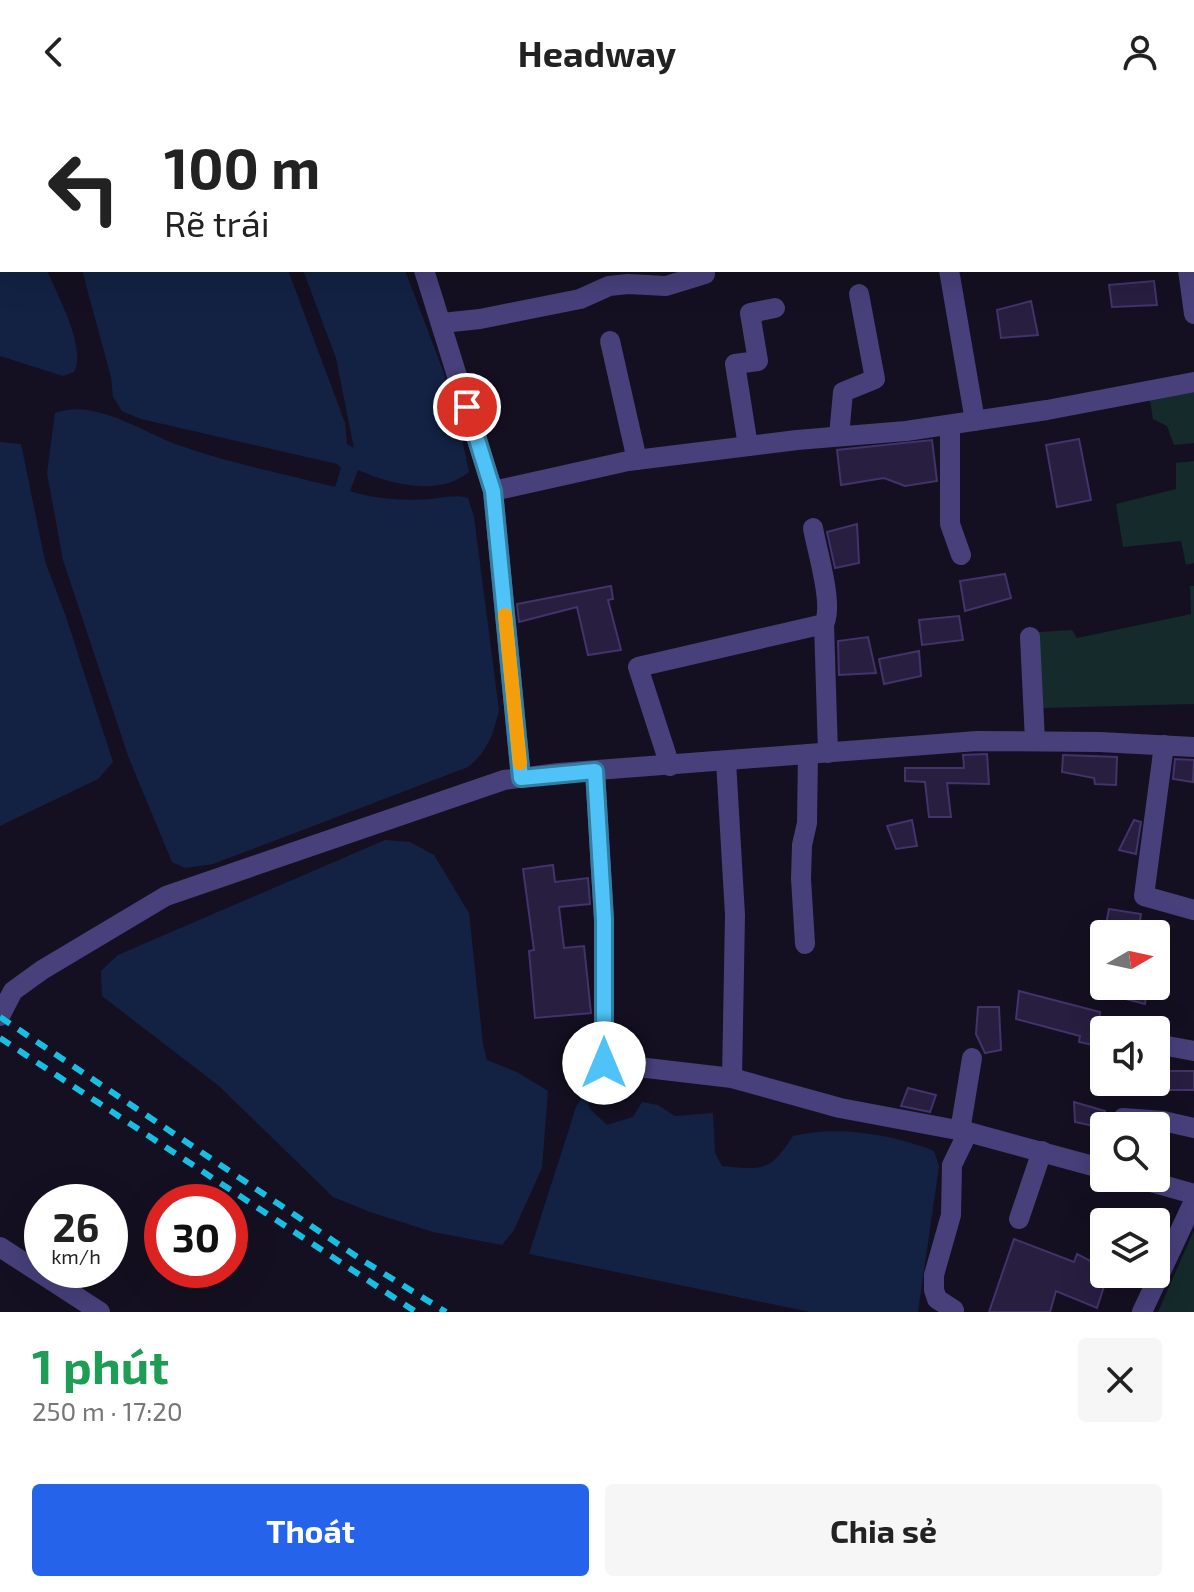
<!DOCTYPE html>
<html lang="vi">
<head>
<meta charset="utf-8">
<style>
	body { margin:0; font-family:"Exo 2",sans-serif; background:#f6f6f6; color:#222; height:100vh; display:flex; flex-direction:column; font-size:30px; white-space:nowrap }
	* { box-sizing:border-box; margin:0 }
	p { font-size:26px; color:#767676 }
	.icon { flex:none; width:44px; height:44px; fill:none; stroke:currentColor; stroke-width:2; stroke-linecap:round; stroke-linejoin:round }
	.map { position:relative; height:1208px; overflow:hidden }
	.panel { display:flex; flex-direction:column; background:#fff; flex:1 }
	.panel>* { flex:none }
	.hud { position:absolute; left:0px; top:0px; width:1194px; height:168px; box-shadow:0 8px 32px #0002; background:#fff; color:#222; overflow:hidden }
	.needle { width:52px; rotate:81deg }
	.buttons { position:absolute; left:1090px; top:816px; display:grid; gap:16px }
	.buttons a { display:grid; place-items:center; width:80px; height:80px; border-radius:8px; background:#fff; box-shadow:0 8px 32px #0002; font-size:40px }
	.speed { position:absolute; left:24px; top:1080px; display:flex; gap:16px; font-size:40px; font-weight:700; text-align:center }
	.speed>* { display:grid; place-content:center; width:104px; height:104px; border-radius:50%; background:#fff; box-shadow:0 8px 32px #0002; line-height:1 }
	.speed small { font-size:20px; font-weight:400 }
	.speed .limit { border:12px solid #d22; background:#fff; color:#111 }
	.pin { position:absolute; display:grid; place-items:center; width:68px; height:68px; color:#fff; margin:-34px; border:4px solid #fff; border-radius:50%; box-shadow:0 2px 8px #0007 }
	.me { position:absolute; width:88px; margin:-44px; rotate:0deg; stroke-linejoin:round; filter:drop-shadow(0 0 6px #0008) }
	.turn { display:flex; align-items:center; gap:28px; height:168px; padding:0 32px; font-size:36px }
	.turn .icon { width:104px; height:104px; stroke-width:2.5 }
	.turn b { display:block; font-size:56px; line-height:68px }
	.round { display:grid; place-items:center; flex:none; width:84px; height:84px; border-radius:8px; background:#f6f6f6 }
	.headline { display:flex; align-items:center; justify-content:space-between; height:136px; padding:0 32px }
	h1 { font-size:48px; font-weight:700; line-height:60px; color:#1e9e55 }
	.primary-button { display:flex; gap:16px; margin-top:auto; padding:16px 32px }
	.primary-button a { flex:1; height:92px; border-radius:8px; background:#2563eb; color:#fff; font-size:32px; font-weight:700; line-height:92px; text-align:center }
	.primary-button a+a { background:#f6f6f6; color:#222 }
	header { display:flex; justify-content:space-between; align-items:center; height:104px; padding:0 32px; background:#fff; font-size:36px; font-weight:700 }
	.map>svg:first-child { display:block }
	.green { fill:#142a2b }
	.water { fill:#132243 }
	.building { fill:#281e40; stroke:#42336a; stroke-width:2 }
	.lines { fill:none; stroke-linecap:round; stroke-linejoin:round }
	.minor { stroke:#47407b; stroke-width:20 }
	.rail { stroke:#19bfe3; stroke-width:6; stroke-dasharray:12 10; stroke-linecap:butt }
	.route-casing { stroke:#337fa1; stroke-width:20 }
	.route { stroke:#4fc3f7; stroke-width:14 }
	.slow { stroke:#f59e0b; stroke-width:14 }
</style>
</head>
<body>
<header><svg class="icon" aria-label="back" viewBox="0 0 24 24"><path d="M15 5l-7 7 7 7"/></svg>Headway<svg class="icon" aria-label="person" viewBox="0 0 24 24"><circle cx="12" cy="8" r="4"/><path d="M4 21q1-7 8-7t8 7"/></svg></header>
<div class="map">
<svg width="1194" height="1208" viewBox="0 0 1194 1208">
	<rect width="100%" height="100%" fill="#141021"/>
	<g class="green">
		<polygon points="1194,278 1194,339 1174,341 1167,322 1153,315 1149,291"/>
		<polygon points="1194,357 1194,459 1186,461 1181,437 1123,443 1116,400 1176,385 1176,359"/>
		<polygon points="1190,482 1194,482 1194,600 1043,604 1039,528 1072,526 1077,534 1191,510"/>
		<polygon points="1194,1126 1194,1208 1158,1208"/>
	</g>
	<g class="water">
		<polygon points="27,0 228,0 229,2 27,2"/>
		<path d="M0,137L2,166H47C57,191 87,244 74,268L63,272L0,252Z"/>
		<path d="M82,166H288L345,319L347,340L354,344L336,254L303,166H405L454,296L469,368C439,393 390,380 358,366L350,387C375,395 404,397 431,395C444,394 455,390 468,394L474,413L499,606C493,631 488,647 468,663L213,760L185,764L172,758L128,652L63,456L47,369L55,309C95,293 147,331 184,343C233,360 285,370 335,383L341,364L337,360L141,315L122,307L113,293L111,273Z"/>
		<polygon points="0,338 21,340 45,457 66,513 113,658 98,675 0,722"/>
		<polygon points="385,736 410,738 434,751 469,809 483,940 487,956 517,968 548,987 542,1064 514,1126 502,1141 433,1128 370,1108 333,1093 219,982 102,892 101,867 118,851"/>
		<path d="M584,990L590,1005L607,1021L633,1013L642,998L658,1001L675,1012L713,1009L715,1049L722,1062C763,1066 770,1068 793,1032C836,1021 893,1030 934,1047L939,1062L918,1208H810L529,1150L576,1003Z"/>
	</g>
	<g class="building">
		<polygon points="1154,177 1157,201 1112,203 1109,181"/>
		<polygon points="1031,197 1038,231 1001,234 997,206"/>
		<polygon points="1079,335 1091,396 1057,403 1046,341"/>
		<polygon points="932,336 937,377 905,382 884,374 841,381 837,346"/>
		<polygon points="857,420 859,459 835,464 827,428"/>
		<polygon points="1005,470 1011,494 965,507 960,477"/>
		<polygon points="611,482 613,495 608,496 621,546 588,551 577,503 519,518 517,500"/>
		<polygon points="959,512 963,536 922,541 919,516"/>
		<polygon points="868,533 876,569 839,571 838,537"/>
		<polygon points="919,547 921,572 884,580 879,555"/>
		<polygon points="987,650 989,680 947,679 951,713 929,713 925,678 905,677 905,664 964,664 963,651"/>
		<polygon points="1063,651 1117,653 1116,681 1095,680 1094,674 1062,668"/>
		<polygon points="1175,655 1194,656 1193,678 1173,675"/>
		<polygon points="912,716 917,742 896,745 887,722"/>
		<polygon points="1134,716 1141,718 1136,750 1119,746"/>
		<polygon points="553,761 555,778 588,774 590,800 559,803 564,844 584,842 591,909 535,914 529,847 534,846 523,765"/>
		<polygon points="1109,805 1141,810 1138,830 1104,830"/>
		<polygon points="1096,882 1147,882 1145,900 1095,887"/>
		<polygon points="1019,887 1100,908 1098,942 1079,938 1080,932 1016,915"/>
		<polygon points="978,903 999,903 1001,946 985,949 976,930"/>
		<rect x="1156" y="967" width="38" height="19"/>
		<polygon points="908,984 936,991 930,1008 901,1002"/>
		<polygon points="1074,998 1105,1007 1103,1024 1075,1018"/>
		<polygon points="1014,1135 1074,1158 1077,1150 1104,1164 1104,1170 1108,1170 1097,1204 1056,1187 1050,1208 989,1208"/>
	</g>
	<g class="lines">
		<g class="minor">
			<polyline points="368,0 368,2"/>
			<polyline points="783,0 784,2"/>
			<polyline points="844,0 845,2"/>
			<polyline points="1005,0 1006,2"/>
			<polyline points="1163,0 1163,2"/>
			<polyline points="586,2 592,0"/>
			<polyline points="424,166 493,387 521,674"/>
			<polyline points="949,166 975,317"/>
			<polyline points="1188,166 1194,210"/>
			<polyline points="442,219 480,215 580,195 609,182 628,180 666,182 705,170"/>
			<polyline points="610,237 637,356"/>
			<polyline points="950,321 950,420 961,451"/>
			<polyline points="839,332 843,288 875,275 859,190"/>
			<polyline points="748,342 735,260 758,257 750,209 775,204"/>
			<polyline points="493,387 628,357 797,336 906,327 1047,306 1194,278"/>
			<path d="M813,424C817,447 834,501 824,520L828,649"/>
			<polyline points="1030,533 1035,637"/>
			<polyline points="1164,641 1144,792 1194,806"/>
			<polyline points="726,657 735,811 732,974"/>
			<polyline points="670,662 638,563 824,520"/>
			<polyline points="595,667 604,816 604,959 732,974 840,1004 968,1028 1104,1065"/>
			<polyline points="805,840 801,775 802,741 807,719 808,650"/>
			<polyline points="0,912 13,887 42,866 166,792 504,676 558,669 977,637 1100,638 1194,643"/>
			<polyline points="1156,940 1194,947"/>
			<polyline points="1123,1014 1163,1017 1194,1024"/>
			<polyline points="960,1027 972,954"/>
			<polyline points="1137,1074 1194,1090"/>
			<polyline points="1019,1115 1042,1047"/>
			<polyline points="0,1143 100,1208"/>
			<polyline points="954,1206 937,1195 934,1186 934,1171 951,1111 952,1061 968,1028"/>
			<polyline points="1142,1208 1194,1097"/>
		</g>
		<g class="rail">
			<polyline points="0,913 362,1156 446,1208"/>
			<polyline points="0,934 416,1208"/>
		</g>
	</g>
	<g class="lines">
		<defs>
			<polyline id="route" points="467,303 493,387 521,674 595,667 604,816 604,959"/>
		</defs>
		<use href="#route" class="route-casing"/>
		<use href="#route" class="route"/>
		<polyline class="slow" points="505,511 520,659"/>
	</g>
</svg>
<div class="buttons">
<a><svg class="needle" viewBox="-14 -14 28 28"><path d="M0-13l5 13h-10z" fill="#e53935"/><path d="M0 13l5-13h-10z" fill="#767676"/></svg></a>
<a><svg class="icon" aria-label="sound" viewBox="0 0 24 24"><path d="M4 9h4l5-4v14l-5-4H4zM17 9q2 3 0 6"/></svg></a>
<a><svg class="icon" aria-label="search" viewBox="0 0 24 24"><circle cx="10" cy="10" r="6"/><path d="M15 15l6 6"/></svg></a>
<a><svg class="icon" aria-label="layers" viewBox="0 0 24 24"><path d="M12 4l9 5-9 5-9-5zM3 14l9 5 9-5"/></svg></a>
</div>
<div class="speed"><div>26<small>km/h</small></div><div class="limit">30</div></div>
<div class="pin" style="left:467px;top:303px;background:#d93025"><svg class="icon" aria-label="arrive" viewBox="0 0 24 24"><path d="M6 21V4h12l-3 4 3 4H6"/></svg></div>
<svg class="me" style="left:604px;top:959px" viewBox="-20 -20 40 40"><circle r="19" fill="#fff"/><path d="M0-13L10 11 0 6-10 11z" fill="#4fc3f7"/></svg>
<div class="hud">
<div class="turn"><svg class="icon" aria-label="left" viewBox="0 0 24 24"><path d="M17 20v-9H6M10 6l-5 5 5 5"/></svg><div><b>100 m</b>Rẽ trái</div></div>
</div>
</div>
<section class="panel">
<div class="headline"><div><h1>1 phút</h1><p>250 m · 17:20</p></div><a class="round"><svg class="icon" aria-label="close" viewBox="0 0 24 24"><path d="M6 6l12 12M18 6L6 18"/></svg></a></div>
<div class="primary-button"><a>Thoát</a><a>Chia sẻ</a></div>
</section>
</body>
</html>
